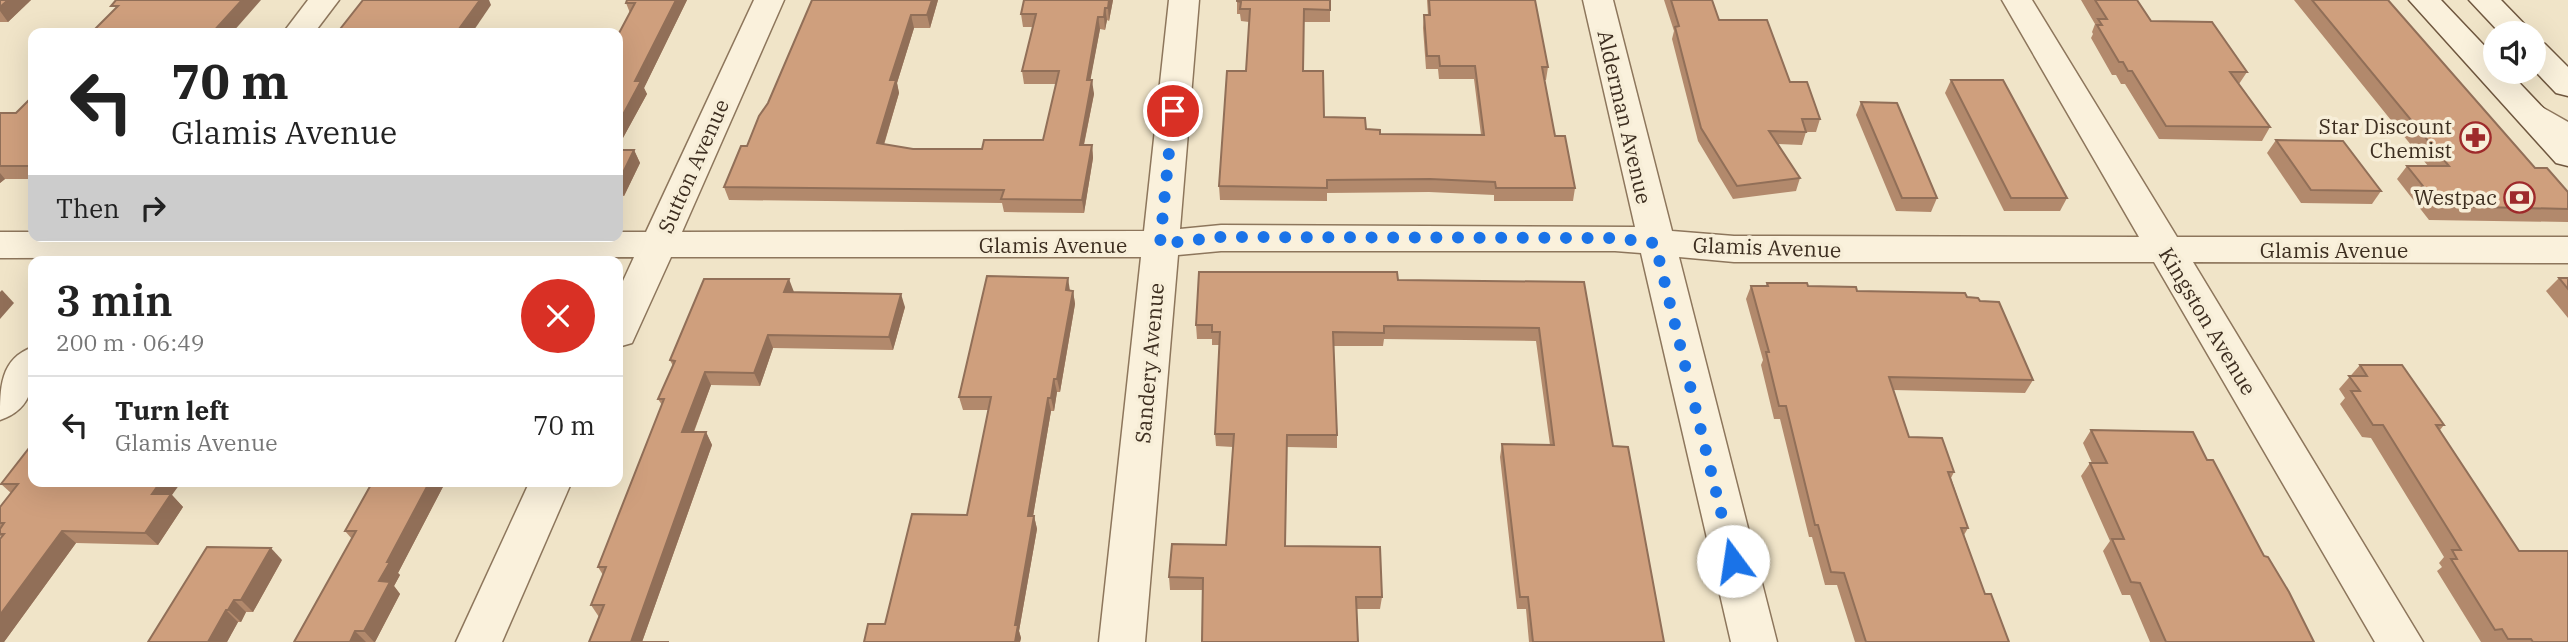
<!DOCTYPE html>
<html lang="en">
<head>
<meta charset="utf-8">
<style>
	body { margin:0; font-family:"IBM Plex Serif",serif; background:#f6f6f6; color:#222; height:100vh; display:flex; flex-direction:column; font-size:26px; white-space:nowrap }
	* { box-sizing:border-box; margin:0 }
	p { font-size:23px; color:#767676 }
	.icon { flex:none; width:38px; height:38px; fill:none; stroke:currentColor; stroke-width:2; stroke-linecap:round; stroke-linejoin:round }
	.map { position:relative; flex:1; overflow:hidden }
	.side { position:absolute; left:28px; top:256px; width:595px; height:231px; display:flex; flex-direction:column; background:#fff; border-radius:14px; box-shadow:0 7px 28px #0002 }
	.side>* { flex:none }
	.guide { position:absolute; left:28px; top:28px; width:595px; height:214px; border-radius:14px; box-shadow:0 7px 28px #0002; background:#fff; color:#222; overflow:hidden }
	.tools { position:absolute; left:2483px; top:21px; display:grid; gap:14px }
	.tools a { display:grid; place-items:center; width:63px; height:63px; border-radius:50%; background:#fff; box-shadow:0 7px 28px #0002; font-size:35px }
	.pin { position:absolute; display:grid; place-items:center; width:60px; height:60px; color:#fff; margin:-30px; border:4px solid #fff; border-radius:50%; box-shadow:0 2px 7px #0007 }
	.me { position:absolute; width:77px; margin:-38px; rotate:346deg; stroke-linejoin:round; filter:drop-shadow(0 0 5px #0008) }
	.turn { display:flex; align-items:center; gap:24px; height:147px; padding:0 28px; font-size:32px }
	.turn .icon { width:91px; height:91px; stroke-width:2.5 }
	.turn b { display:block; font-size:49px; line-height:60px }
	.then { display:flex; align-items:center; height:66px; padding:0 28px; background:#0003; gap:14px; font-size:26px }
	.round { display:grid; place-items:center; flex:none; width:74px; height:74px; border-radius:37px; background:#f6f6f6 }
	.head { display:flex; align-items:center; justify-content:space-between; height:119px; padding:0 28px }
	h1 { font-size:42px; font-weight:600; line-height:52px }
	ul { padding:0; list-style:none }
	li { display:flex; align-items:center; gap:21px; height:98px; padding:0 28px; border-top:2px solid #e0e0e0 }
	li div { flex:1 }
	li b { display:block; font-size:26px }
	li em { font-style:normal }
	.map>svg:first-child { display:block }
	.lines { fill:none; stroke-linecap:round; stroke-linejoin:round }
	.service-casing { stroke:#8d765c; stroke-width:3 }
	.minor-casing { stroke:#8d765c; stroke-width:3 }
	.secondary-casing { stroke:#6f573f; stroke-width:3 }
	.service { fill:#faf1dc; fill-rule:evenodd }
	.minor { fill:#faf1dc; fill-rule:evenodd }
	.secondary { fill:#faf1dc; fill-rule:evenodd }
	.wall { fill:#b2896c }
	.shaded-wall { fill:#916f58 }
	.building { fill:#cf9f7d; stroke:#916f58; stroke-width:2 }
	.route { stroke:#1a73e8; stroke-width:12; stroke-dasharray:0 21.6 }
	.labels { text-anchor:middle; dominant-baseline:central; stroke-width:7; stroke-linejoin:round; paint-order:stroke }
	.street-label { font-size:21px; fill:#3d2e20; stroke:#f7eed8 }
	.poi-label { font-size:21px; fill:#3d2e20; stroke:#f7eed8; text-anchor:end }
</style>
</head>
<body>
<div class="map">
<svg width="2568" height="642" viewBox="0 0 2568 642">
	<rect width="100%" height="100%" fill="#f0e4c8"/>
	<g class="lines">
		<defs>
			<polygon id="service" points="2531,101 2568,122 2568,136 2525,111 2522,107"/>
			<g id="minor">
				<polygon points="308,0 339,0 314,33 283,33"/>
				<polygon points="754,0 784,0 682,232 1144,231 1169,0 1199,0 1180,229 1221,225 1635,227 1583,0 1613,0 1672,231 1734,236 2139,237 2002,0 2032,0 2177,237 2568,237 2568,263 2193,262 2423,642 2375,642 2154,262 1734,262 1679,257 1777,642 1731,642 1641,253 1615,251 1221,251 1178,255 1145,642 1099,642 1141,257 671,257 632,343 618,347 618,292 634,257 0,258 0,232 33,232 33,236 618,236 618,232 646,232"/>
				<path d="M33,347C34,379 36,408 0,420C0,387 0,359 33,347Z"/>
				<polygon points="530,481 572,481 502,642 456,642"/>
			</g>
			<g id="secondary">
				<polygon points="2409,0 2441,0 2496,58 2496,72 2509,72 2568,134 2568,166 2556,163"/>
				<polygon points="2469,0 2501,0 2533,33 2500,33"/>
				<polygon points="2534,41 2545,44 2568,67 2568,96 2556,93 2534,70"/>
			</g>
		</defs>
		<use href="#service" class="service-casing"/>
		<use href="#minor" class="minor-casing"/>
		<use href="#secondary" class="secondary-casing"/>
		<use href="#service" class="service"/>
		<use href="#minor" class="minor"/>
		<use href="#secondary" class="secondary"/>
	</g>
	<g class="wall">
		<polygon points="0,0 31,0 8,22 0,22"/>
		<polygon points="687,0 644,88 647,94 618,147 618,35 630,13 626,3"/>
		<polygon points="812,0 938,0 930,28 914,28 897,83 899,93 884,145 913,149 982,149 1043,140 1056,84 1024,84 1022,71 1033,27 1023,27 1021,14 1024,0 1113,0 1109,21 1107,20 1105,30 1100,29 1090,80 1094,94 1084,145 1092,145 1093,158 1084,213 1004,212 1002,203 729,200 724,187 747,146 768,103"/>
		<polygon points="1237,0 1330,0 1330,22 1304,22 1303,71 1324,117 1380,134 1481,135 1474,79 1439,79 1438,69 1426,69 1423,28 1424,15 1428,15 1427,0 1535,0 1548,67 1546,80 1544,80 1555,136 1575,188 1573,201 1494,201 1494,195 1429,192 1327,193 1327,201 1220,200 1219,186 1246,71 1249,22 1241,21 1240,14 1237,14"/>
		<polygon points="1664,0 1712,0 1719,20 1790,82 1820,119 1816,132 1806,132 1802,145 1778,144 1800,178 1796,191 1733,199 1698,141 1672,39 1674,31"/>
		<polygon points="2081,0 2137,0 2151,21 2247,72 2239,84 2270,127 2262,141 2159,139 2125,84 2121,84 2116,75 2112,75 2091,38 2093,34 2092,32 2095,24"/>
		<polygon points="2294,0 2388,0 2535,168 2568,192 2568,222 2429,220 2397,179 2407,166 2428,166"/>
		<polygon points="1951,80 2067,198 2060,211 2004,211 1945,93"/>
		<polygon points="33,96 33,179 5,179 0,183 0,113 16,113"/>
		<polygon points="1861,102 1937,198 1931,212 1896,211 1856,115"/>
		<polygon points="2276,140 2381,191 2372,204 2301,203 2267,153"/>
		<polygon points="618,150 634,150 640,163 624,196 618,196"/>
		<polygon points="2559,278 2568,278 2568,318 2546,291"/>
		<polygon points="1398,280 1584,282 1613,446 1664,642 1529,642 1526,609 1517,609 1500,457 1502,444 1550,445 1536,341 1384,339 1383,346 1333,346 1337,435 1337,448 1287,447 1285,546 1382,597 1380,609 1357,609 1203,590 1170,590 1169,577 1226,545 1233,447 1216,446 1215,434 1219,345 1212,345 1212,339 1197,339 1196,325"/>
		<polygon points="1767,283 1857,291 1967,297 1980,301 2033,380 2025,393 1893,390 1909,437 1954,472 1951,478 1968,528 1964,535 1985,594 2009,642 1855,642 1837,585 1825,585 1812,537 1809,537 1780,419 1774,419 1761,365 1763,360 1746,299 1751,286 1766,286"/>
		<polygon points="1070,291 1073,291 1075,304 1060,392 1057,392 1054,411 1051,411 1033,516 1034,516 1037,529 1019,631 1021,638 1020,642 864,642 885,624 967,515 989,410 963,410 959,397"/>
		<polygon points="794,292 905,307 893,350 773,348 760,386 711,385 694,432 706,432 712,445 642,642 589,642 599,617 591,605 603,575 598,567 662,405 658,399 673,366 670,360"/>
		<polygon points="2360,365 2444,425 2440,430 2568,642 2481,642 2437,571 2442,567 2439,563 2444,557 2371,438 2362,437 2340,404 2345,398 2339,389"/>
		<polygon points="2091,430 2207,460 2314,642 2150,642 2130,595 2122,595 2103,551 2110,541 2081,476 2090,463 2092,463 2083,443"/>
		<polygon points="33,443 172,495 183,507 158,545 76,543 4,642 0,642 1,537 0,536 0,507 11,493 1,484"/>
		<polygon points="373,481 446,481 398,573 400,575 394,586 400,594 375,642 294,642 352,539 345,531"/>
		<polygon points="282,560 253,612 246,612 241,622 238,622 227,642 148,642"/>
	</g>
	<g class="shaded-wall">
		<polygon points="8,0 31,0 8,22 0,11 0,7"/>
		<polygon points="242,0 261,0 232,33 212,33"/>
		<polygon points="480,0 489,0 491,5 472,33 456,33"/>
		<polygon points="676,0 687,0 644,88 647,94 618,147 618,124 635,81"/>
		<polygon points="932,0 938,0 930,28 927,15"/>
		<polygon points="1109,0 1113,0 1109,21 1108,8"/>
		<polygon points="1105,8 1107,20 1105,30 1104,17"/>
		<polygon points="911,15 914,28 897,83 899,93 880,157 877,143 890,80"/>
		<polygon points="1098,17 1100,29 1088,93 1087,80"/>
		<polygon points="1092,80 1094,94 1081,158 1080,145"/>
		<polygon points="1092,145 1093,158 1084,213 1082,200"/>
		<polygon points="634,150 640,163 624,196 618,183"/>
		<polygon points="0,173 5,179 0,183"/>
		<polygon points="1068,278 1070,291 1066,290"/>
		<polygon points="789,279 794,292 784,292"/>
		<polygon points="2,290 14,303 0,319 0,292"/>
		<polygon points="1073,291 1075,304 1060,392 1057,379"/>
		<polygon points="901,294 905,307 893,350 889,337"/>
		<polygon points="768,335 773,348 760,386 754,373"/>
		<polygon points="705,372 711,385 689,444 682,432"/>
		<polygon points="1054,379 1057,392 1054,411 1051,398"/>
		<polygon points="1048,398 1051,411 1031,528 1028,516"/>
		<polygon points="706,432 712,445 642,642 631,642"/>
		<polygon points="161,481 182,481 172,495 183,507 158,545 145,533 152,494"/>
		<polygon points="430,481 446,481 398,573 400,575 394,586 400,594 375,642 374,642 364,631 379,581 387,562"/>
		<polygon points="1034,516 1037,529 1019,631 1021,638 1020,642 1015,642 1015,625"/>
		<polygon points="62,531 76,543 4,642 0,642 0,615"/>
		<polygon points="271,548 282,560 253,612 241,600"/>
		<polygon points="234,600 246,612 241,622 228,610"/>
		<polygon points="226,610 238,622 227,642 208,642"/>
		<polygon points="355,631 366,642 350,642"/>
	</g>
	<g class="building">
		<polygon points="0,0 8,0 0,7"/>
		<polygon points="116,0 242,0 212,33 91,33 118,6 111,6"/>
		<polygon points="363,0 480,0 456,33 337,33"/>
		<polygon points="627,0 676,0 635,81 641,81 618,124 618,35 635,3 626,3"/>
		<polygon points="812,0 932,0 927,15 911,15 890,80 896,80 877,143 913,149 982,149 984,140 1043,140 1059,71 1022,71 1036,14 1021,14 1024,0 1109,0 1108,8 1105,8 1104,17 1098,17 1087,80 1092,80 1080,145 1092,145 1082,200 1001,199 1004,190 724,187 741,146 747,146 759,116 768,103"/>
		<polygon points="1237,0 1330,0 1330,10 1304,9 1303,71 1323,71 1324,117 1365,118 1366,129 1380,130 1380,134 1484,135 1475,66 1440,66 1439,56 1427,56 1424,15 1430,15 1429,0 1535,0 1548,67 1542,67 1555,136 1565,136 1575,188 1496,188 1495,182 1430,179 1327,180 1327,188 1219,186 1227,71 1246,71 1250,9 1240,9 1241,2 1237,1"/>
		<polygon points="1671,0 1712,0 1719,20 1767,20 1790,82 1807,82 1820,119 1802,119 1806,132 1769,131 1800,178 1737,186 1701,128 1675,27 1679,26"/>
		<polygon points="2095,0 2137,0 2151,21 2212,22 2247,72 2230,72 2270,127 2166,126 2132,71 2128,71 2123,62 2119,62 2097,25 2102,25 2098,19 2107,19"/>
		<polygon points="2312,0 2388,0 2535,168 2547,168 2568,192 2568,209 2439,206 2407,166 2449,166"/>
		<polygon points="1951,80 2003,80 2067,198 2011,198"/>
		<polygon points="33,96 33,166 0,166 0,113 16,113"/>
		<polygon points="1861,102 1897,103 1937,198 1902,198"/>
		<polygon points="2276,140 2343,141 2381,191 2311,190"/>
		<polygon points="618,150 634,150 618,183"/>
		<polygon points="1199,272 1397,272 1398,280 1584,282 1613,446 1628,447 1664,642 1533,642 1528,597 1520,597 1502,444 1554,445 1539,328 1384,326 1384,333 1333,332 1337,435 1287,435 1285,546 1380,547 1382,597 1356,597 1358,642 1202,642 1203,578 1169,577 1172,544 1226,545 1234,434 1215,434 1220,332 1212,332 1212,325 1196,325"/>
		<polygon points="987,276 1068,278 1066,290 1073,291 1057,379 1054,379 1051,398 1048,398 1028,516 1034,516 1015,625 1018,625 1015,642 864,642 868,624 885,624 912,514 967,515 991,397 959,397"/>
		<polygon points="2559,278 2568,278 2568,289"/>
		<polygon points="704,279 789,279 784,292 901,294 889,337 768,335 754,373 705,372 682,432 706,432 631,642 669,642 589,642 604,605 591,605 606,567 598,567 664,399 658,399 675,361 670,360"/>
		<polygon points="1767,283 1807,283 1808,286 1856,287 1857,291 1965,293 1967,297 1978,298 1980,301 1999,302 2033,380 1889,377 1909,437 1942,438 1954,472 1948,472 1968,528 1961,528 1985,594 1991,594 2009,642 1866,642 1844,573 1831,572 1818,525 1815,525 1786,406 1779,406 1766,352 1769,352 1751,286 1768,286"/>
		<polygon points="2360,365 2402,365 2444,425 2436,425 2519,551 2568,551 2568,642 2533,642 2531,639 2508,639 2502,629 2495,630 2451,559 2457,559 2452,550 2461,550 2383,425 2373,425 2351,391 2360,391 2349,376 2367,376"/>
		<polygon points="2091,430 2193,432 2207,460 2213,460 2264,556 2268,557 2289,592 2314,642 2166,642 2140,583 2131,582 2112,539 2124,539 2090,463 2107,463"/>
		<polygon points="33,443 33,481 161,481 152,494 171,494 145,533 62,531 0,615 0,539 4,534 0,534 0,529 4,523 0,523 0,507 18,484 1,484"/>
		<polygon points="373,481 430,481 387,562 390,562 379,581 390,582 364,631 355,631 350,642 294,642 356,531 345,531"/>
		<polygon points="207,547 271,548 241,600 234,600 228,610 226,610 208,642 148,642"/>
	</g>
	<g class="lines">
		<polyline class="route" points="1173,111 1160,244 1221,237 1615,238 1655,243 1733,561"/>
	</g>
	<defs>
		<symbol id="pharmacy-ring" viewBox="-11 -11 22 22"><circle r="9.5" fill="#f7eed8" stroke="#9e2a2b" stroke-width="1.5"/><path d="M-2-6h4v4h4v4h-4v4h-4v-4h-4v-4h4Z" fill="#9e2a2b"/></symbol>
		<symbol id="bank-ring" viewBox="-11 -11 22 22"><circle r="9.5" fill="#f7eed8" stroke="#9e2a2b" stroke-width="1.5"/><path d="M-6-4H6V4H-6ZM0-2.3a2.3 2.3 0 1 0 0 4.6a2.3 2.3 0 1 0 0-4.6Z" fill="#9e2a2b"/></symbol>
	</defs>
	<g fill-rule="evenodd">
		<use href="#pharmacy-ring" x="2458" y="120" width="35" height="35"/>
		<use href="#bank-ring" x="2502" y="180" width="35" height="35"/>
	</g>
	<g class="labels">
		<g class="street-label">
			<text transform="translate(1625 117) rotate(77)">Alderman Avenue</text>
			<text transform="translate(693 166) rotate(-66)">Sutton Avenue</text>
			<text x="1053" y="245">Glamis Avenue</text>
			<text transform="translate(1767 247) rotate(2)">Glamis Avenue</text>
			<text x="2334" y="250">Glamis Avenue</text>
			<text transform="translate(2208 321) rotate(59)">Kingston Avenue</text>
			<text transform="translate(1149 363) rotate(-85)">Sandery Avenue</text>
		</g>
		<g class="poi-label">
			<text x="2452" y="126">Star Discount<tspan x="2452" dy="24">Chemist</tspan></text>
			<text x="2497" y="197">Westpac</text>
		</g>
	</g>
</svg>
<div class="tools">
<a><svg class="icon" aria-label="sound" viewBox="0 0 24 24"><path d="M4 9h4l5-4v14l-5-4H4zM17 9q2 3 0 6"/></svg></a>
</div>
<div class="pin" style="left:1173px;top:111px;background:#d93025"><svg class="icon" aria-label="arrive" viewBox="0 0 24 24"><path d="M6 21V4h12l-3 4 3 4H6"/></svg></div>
<svg class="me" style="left:1733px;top:561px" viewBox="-20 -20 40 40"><circle r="19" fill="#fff"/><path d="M0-13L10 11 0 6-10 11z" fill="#1a73e8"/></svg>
<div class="guide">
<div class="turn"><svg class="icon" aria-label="left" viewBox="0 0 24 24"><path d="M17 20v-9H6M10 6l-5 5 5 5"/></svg><div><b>70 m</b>Glamis Avenue</div></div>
<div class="then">Then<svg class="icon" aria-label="right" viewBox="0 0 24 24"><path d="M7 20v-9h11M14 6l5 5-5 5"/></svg></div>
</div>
<section class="side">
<div class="head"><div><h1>3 min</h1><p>200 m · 06:49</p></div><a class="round" style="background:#d93025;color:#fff"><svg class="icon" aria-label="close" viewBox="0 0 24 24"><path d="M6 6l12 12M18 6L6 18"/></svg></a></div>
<ul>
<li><svg class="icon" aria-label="left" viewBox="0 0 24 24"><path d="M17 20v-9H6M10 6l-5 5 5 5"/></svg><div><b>Turn left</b><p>Glamis Avenue</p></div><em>70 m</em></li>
</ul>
</section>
</div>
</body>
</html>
